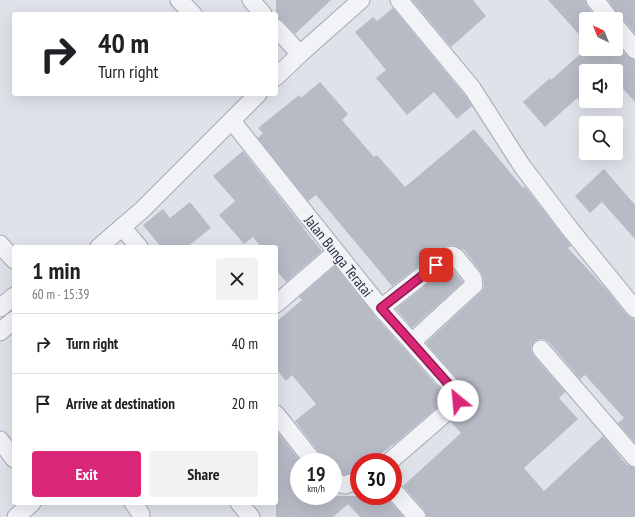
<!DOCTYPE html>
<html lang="en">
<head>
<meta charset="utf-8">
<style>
	body { margin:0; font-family:"PT Sans Narrow",sans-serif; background:#f2f2f2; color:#202124; height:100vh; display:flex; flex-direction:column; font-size:15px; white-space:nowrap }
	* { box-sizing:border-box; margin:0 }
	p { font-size:13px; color:#757577 }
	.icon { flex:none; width:22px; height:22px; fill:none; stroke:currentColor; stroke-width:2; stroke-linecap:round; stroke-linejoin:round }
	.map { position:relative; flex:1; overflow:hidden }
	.side { position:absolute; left:12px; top:245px; width:266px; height:260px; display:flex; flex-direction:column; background:#fff; border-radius:4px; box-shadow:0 4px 16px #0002 }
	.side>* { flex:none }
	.banner { position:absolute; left:12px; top:12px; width:266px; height:84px; border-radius:4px; box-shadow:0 4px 16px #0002; background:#fff; color:#202124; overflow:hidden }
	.needle { width:26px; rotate:317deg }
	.fabs { position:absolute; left:579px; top:12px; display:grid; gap:8px }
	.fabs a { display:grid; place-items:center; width:44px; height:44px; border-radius:4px; background:#fff; box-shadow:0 4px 16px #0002; font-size:20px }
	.speed { position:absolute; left:290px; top:453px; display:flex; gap:8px; font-size:20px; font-weight:700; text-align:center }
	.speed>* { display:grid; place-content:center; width:52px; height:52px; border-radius:50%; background:#fff; box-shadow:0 4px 16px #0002; line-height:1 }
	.speed small { font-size:10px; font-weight:400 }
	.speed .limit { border:6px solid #d22; background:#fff; color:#111 }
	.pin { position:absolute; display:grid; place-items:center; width:34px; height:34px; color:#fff; margin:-17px; border-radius:8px; box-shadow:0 2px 6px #0006 }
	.me { position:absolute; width:44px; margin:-22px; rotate:332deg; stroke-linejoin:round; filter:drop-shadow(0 0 3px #0008) }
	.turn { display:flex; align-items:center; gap:14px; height:84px; padding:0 20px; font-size:18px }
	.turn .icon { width:52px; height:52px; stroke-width:2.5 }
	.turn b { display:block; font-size:28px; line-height:34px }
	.round { display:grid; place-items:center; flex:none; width:42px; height:42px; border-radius:4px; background:#f2f2f2 }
	.head { display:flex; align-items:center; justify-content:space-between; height:68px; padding:0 20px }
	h1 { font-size:24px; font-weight:700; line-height:30px }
	.action { display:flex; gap:8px; margin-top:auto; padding:8px 20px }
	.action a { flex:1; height:46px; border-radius:4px; background:#db2777; color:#fff; font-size:16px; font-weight:700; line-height:46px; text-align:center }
	.action a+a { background:#f2f2f2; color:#202124 }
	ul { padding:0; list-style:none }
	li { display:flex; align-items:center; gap:12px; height:60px; padding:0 20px; border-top:1px solid #e0e0e0 }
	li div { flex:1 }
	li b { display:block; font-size:15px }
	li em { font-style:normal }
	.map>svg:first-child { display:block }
	.building { fill:#b6bbc6 }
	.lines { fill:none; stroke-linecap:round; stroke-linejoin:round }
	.minor-casing { stroke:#a4a9b3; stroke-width:19 }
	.minor { stroke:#f2f3f7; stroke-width:17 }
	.route-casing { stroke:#8e194d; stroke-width:10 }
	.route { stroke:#db2777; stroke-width:7 }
	.labels { text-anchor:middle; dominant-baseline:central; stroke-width:3; stroke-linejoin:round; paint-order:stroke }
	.street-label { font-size:15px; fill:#272f40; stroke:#eef1f6 }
</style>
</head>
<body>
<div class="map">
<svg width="635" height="517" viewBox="0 0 635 517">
	<rect width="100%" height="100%" fill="#dfe2e9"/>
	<g class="building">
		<polygon points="276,0 331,0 295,34 283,21 276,18"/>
		<polygon points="412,0 473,0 486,16 451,47"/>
		<polygon points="548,0 585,0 587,6 597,19 586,19 586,42"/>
		<polygon points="608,0 635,0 635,34 624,20 620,17"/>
		<polygon points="393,8 464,94 472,106 457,119 434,92 407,115 376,78 386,70 355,32 373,17 377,21"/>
		<polygon points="616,42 627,56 635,60 635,102 616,81 616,71 586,71 586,109 577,98 545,127 523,102 550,78 551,80 586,49 616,49"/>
		<polygon points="320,82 348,114 342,120 374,157 377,155 405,187 474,129 523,188 525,186 526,188 571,246 568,248 606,289 627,315 631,318 635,319 635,443 618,423 624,418 585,375 580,379 549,342 544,339 539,339 535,341 532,345 531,350 533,355 565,392 559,398 578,419 524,468 544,491 603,436 627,465 635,468 635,517 427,517 424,510 403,486 461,433 451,422 466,407 469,397 468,392 426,343 481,292 484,288 483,277 481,272 464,250 456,246 450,245 441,248 385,292 392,286 316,195 308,201 258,138 263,133 258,128 299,95 301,98"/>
		<polygon points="243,151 304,228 303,228 322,251 286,282 276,270 276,247 261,247 253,237 244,244 219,215 235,201 213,176"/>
		<polygon points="604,169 635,205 635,239 602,202 590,213 575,196"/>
		<polygon points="190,202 211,228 187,247 161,247 143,225 163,209 170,218"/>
		<polygon points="335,266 374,315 448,398 393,445 393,444 372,462 359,462 359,470 344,475 333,472 333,462 324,462 322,456 295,421 316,404 292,375 286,381 276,369 276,322 302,300 299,297"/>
		<polygon points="450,266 463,282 412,328 396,309"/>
		<polygon points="279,434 301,462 299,462 299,496 385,496 404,517 360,517 348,504 333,517 276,517 276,437"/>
	</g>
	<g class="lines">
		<defs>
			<g id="minor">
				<polyline points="179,0 193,14"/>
				<polyline points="251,0 263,14"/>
				<polyline points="399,0 472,88 522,166 570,229 635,309"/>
				<polyline points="595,0 610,19"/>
				<polyline points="616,26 635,50"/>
				<polyline points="276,28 300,54"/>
				<polyline points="276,77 300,54 361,0"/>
				<path id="s1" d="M232,121L381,308L459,395L458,401L456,404L389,462"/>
				<polyline points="122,227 139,247"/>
				<polyline points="0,244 14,260"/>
				<polyline points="99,247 142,210 258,94"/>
				<polyline points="276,304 336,252"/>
				<polyline points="0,308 14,296"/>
				<polyline points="381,308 447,256 452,255 456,257 473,278 474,285 412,342"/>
				<polyline points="0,332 14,320"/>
				<polyline points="541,349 635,458"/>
				<polyline points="276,414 314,462"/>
				<polyline points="0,440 14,459"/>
				<polyline points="333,482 345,485 359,480"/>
				<polyline points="393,490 417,517"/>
				<polyline points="133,503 141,514"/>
				<polyline points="239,503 251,517"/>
				<polyline points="16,517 32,503"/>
			</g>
		</defs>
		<use href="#minor" class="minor-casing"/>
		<use href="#minor" class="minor"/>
	</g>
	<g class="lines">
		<defs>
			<polyline id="route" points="436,265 381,308 459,396 458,401"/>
		</defs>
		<use href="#route" class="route-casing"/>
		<use href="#route" class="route"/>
	</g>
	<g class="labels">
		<g class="street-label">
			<text stroke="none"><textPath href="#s1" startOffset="172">Jalan Bunga Teratai</textPath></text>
		</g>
	</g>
</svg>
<div class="fabs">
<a><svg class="needle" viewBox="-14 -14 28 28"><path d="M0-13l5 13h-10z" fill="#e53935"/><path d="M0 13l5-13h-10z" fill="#757577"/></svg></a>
<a><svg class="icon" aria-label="sound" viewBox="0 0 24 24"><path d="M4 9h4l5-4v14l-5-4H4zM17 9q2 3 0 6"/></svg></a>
<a><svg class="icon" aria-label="search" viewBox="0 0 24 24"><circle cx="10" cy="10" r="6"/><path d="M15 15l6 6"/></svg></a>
</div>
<div class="speed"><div>19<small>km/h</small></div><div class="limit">30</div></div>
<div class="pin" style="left:436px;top:265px;background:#d93025"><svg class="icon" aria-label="arrive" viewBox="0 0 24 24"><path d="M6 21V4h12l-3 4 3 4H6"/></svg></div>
<svg class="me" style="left:458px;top:401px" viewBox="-20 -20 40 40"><circle r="19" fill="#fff"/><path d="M0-13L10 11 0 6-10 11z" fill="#db2777"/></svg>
<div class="banner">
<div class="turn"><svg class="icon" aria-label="right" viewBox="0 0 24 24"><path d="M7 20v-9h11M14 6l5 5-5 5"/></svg><div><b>40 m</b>Turn right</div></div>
</div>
<section class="side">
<div class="head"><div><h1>1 min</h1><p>60 m · 15:39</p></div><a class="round"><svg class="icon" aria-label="close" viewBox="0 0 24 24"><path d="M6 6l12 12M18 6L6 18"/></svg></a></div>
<ul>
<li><svg class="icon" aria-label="right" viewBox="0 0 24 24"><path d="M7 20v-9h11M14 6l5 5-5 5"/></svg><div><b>Turn right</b></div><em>40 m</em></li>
<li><svg class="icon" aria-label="arrive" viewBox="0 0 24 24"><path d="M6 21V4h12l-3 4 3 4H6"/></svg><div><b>Arrive at destination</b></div><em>20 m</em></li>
</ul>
<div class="action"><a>Exit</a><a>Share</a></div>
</section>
</div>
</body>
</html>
